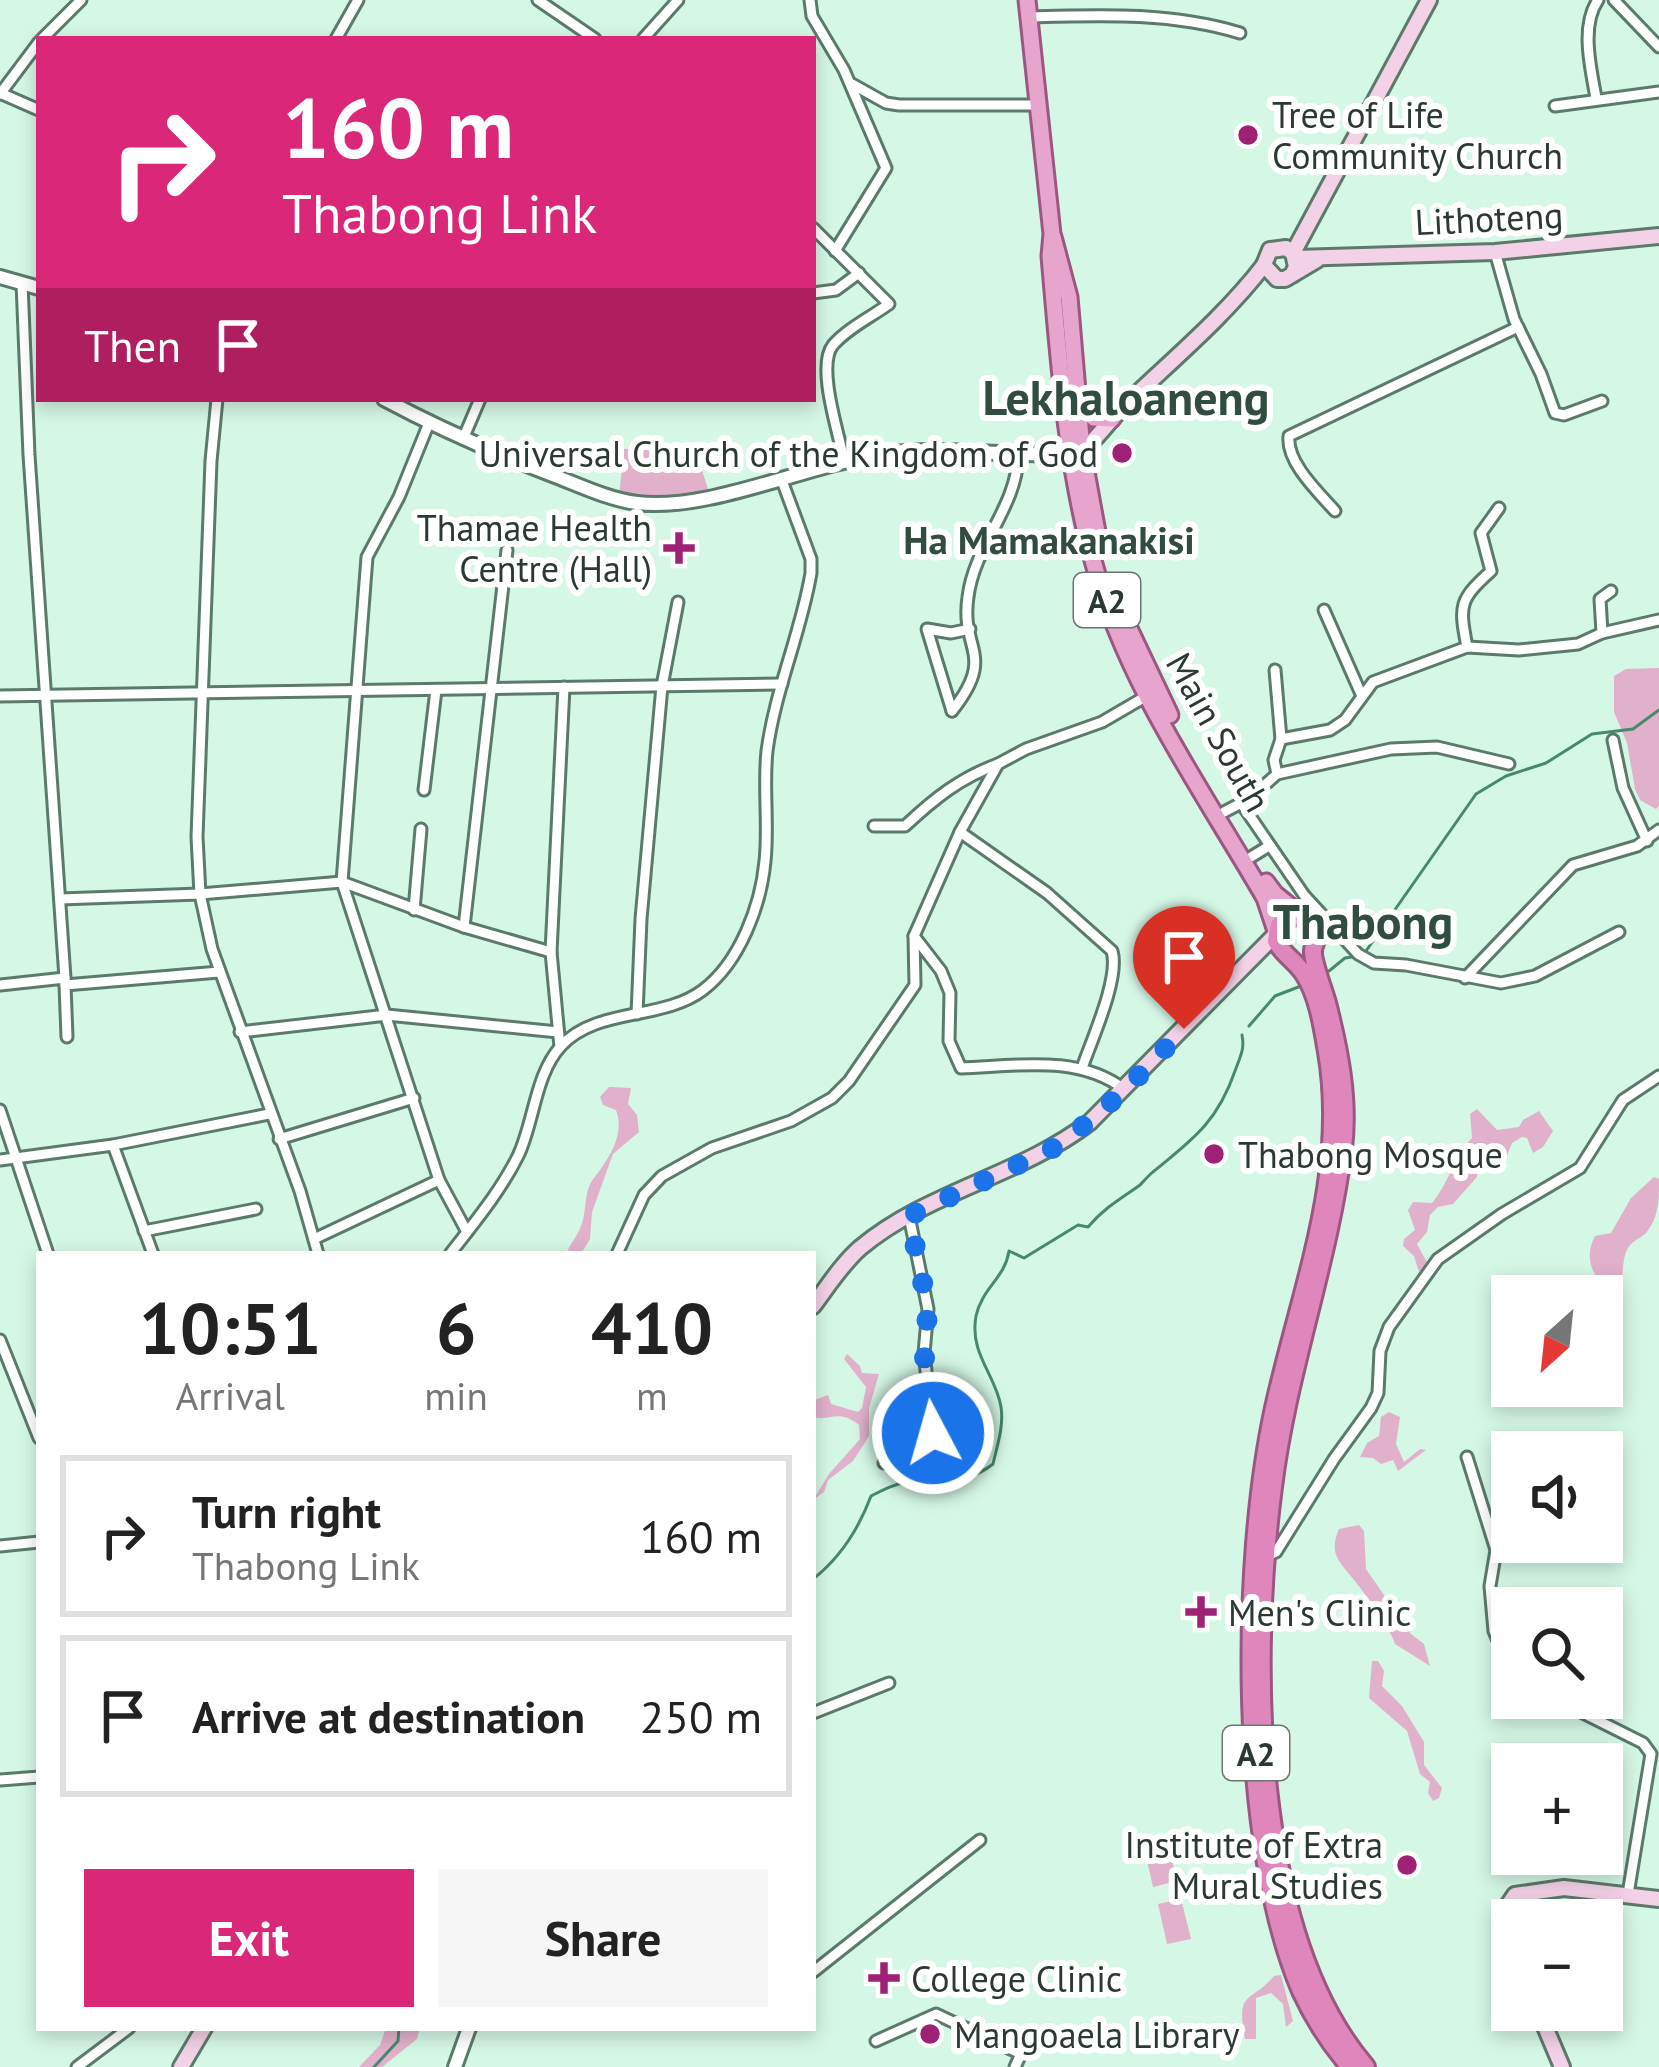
<!DOCTYPE html>
<html lang="en">
<head>
<meta charset="utf-8">
<style>
	body { margin:0; font-family:"PT Sans",sans-serif; background:#f6f6f6; color:#222; height:100vh; display:flex; flex-direction:column; font-size:45px; white-space:nowrap }
	* { box-sizing:border-box; margin:0 }
	p { font-size:39px; color:#767676 }
	.icon { flex:none; width:66px; height:66px; fill:none; stroke:currentColor; stroke-width:2; stroke-linecap:round; stroke-linejoin:round }
	.map { position:relative; flex:1; overflow:hidden }
	.sheet { position:absolute; left:36px; top:1251px; width:780px; height:780px; display:flex; flex-direction:column; background:#fff; border-radius:0px; box-shadow:0 6px 18px #0003 }
	.sheet>* { flex:none }
	.guide { position:absolute; left:36px; top:36px; width:780px; height:366px; border-radius:0px; box-shadow:0 6px 18px #0003; background:#db2777; color:#fff; overflow:hidden }
	.needle { width:78px; rotate:207deg }
	.fabs { position:absolute; left:1491px; top:1275px; display:grid; gap:24px }
	.fabs a { display:grid; place-items:center; width:132px; height:132px; border-radius:0px; background:#fff; box-shadow:0 6px 18px #0003; font-size:60px }
	.pin { position:absolute; display:grid; place-items:center; width:102px; height:102px; color:#fff; margin:-123px -51px; border-radius:50% 50% 50% 0; rotate:-45deg; box-shadow:0 0 12px #0007 }
	.pin .icon { rotate:45deg }
	.me { position:absolute; width:132px; margin:-66px; rotate:354deg; stroke-linejoin:round; filter:drop-shadow(0 0 9px #0008) }
	.turn { display:flex; align-items:center; gap:42px; height:252px; padding:0 48px; font-size:54px }
	.turn .icon { width:156px; height:156px; stroke-width:2.5 }
	.turn b { display:block; font-size:84px; line-height:102px }
	.then { display:flex; align-items:center; height:114px; padding:0 48px; background:#0003; gap:24px; font-size:45px }
	.eta { display:flex; justify-content:space-evenly; align-items:center; height:204px; text-align:center }
	.eta b { font-size:72px; font-weight:600; line-height:84px }
	.action { display:flex; gap:24px; margin-top:auto; padding:24px 48px }
	.action a { flex:1; height:138px; border-radius:0px; background:#db2777; color:#fff; font-size:48px; font-weight:600; line-height:138px; text-align:center }
	.action a+a { background:#f6f6f6; color:#222 }
	ul { padding:0; list-style:none }
	li { display:flex; align-items:center; gap:36px; height:162px; margin:0 24px 18px; padding:0 24px; border:6px solid #e0e0e0; border-radius:0px }
	li div { flex:1 }
	li b { display:block; font-size:45px }
	li em { font-style:normal }
	.map>svg:first-child { display:block }
	.green { fill:#e1b1cb }
	.lines { fill:none; stroke-linecap:round; stroke-linejoin:round }
	.stream { stroke:#46896c; stroke-width:3 }
	.minor-casing { stroke:#5b7a6b; stroke-width:15 }
	.tertiary-casing { stroke:#5b7a6b; stroke-width:18 }
	.secondary-casing { stroke:#5b7a6b; stroke-width:20 }
	.primary-casing { stroke:#9b5782; stroke-width:21 }
	.trunk-casing { stroke:#9b5782; stroke-width:22 }
	.minor { stroke:#fff; stroke-width:9 }
	.tertiary { stroke:#fff; stroke-width:12 }
	.secondary { stroke:#f3d1e6; stroke-width:14 }
	.primary { stroke:#e7a4cd; stroke-width:15 }
	.trunk { stroke:#df86bc; stroke-width:16 }
	.route { stroke:#1a73e8; stroke-width:21; stroke-dasharray:0 37.8 }
	.poi-dot { fill:#9e2176; stroke:#fff; stroke-width:4.5 }
	.labels { text-anchor:middle; dominant-baseline:central; stroke-width:12; stroke-linejoin:round; paint-order:stroke }
	.shield { fill:#fff; stroke:#6b7470; stroke-width:3 }
	.shield-label { font-size:33px; font-weight:bold; fill:#2c3933 }
	.poi-label { font-size:36px; fill:#2c3933; stroke:#fff; text-anchor:start }
	.street-label { font-size:36px; fill:#2c3933; stroke:#fff }
	.neighbourhood-label { font-size:39px; font-weight:bold; fill:#304d3f; stroke:#fff }
	.district-label { font-size:48px; font-weight:bold; fill:#304d3f; stroke:#fff }
</style>
</head>
<body>
<div class="map">
<svg width="1659" height="2067" viewBox="0 0 1659 2067">
	<rect width="100%" height="100%" fill="#d5f7e6"/>
	<g class="green">
		<polygon points="646,448 662,454 673,473 702,470 708,489 673,498 619,495 624,449"/>
		<polygon points="1659,668 1659,806 1656,809 1640,800 1635,789 1627,743 1614,712 1614,676 1626,669"/>
		<path d="M609,1087L631,1088L628,1104L637,1115L639,1132L613,1154L592,1212L590,1239L581,1254H566C570,1244 580,1233 583,1220C586,1208 585,1191 592,1181C606,1162 626,1137 616,1110L603,1105L600,1097Z"/>
		<path d="M1477,1109L1497,1130L1519,1127L1523,1120L1539,1111L1553,1131L1543,1147L1533,1153L1527,1138L1522,1137L1512,1143L1506,1158L1494,1152L1477,1168V1177L1453,1204L1438,1207L1430,1215L1427,1232L1417,1244L1428,1264L1419,1272L1414,1256L1403,1246L1404,1239L1415,1230L1408,1210L1413,1202L1432,1203C1449,1183 1454,1156 1472,1138L1470,1114Z"/>
		<path d="M1654,1177L1659,1179C1659,1201 1659,1217 1646,1233C1639,1240 1631,1240 1626,1252C1620,1269 1625,1290 1617,1308L1602,1311V1296H1584L1585,1284L1595,1274C1588,1263 1588,1248 1595,1236L1611,1233L1631,1198Z"/>
		<path d="M847,1354L860,1366L862,1373L879,1374L869,1408V1436L853,1461L828,1480L824,1492L813,1500L829,1474L860,1439L859,1425C838,1408 830,1422 813,1417L814,1400L828,1395L831,1404L858,1412L862,1408L866,1387L844,1359Z"/>
		<polygon points="1389,1412 1400,1417 1396,1444 1404,1462 1420,1449 1426,1450 1398,1471 1393,1460 1381,1464 1373,1458 1360,1457 1367,1443 1379,1436 1381,1417"/>
		<path d="M1359,1525L1364,1531L1366,1569L1411,1634L1424,1644L1430,1666L1395,1644C1390,1627 1366,1595 1354,1580C1340,1562 1328,1554 1339,1529Z"/>
		<polygon points="1372,1661 1378,1661 1384,1671 1382,1686 1402,1706 1424,1742 1424,1765 1442,1788 1439,1798 1433,1801 1428,1793 1430,1782 1420,1774 1407,1731 1369,1698"/>
		<polygon points="1168,1842 1177,1881 1153,1887 1144,1847"/>
		<polygon points="1181,1899 1191,1939 1167,1944 1158,1904"/>
		<path d="M1281,1975L1293,2021L1286,2027L1283,2004L1271,1993L1256,1998V2039H1245C1236,1989 1249,2005 1274,1976Z"/>
		<polygon points="386,2028 420,2028 417,2039 382,2067 359,2067 380,2045"/>
	</g>
	<g class="lines">
		<g class="stream">
			<polyline points="1366,951 1476,794 1506,776 1546,763 1592,734 1633,729 1659,710"/>
			<polyline points="1329,971 1345,958 1352,957"/>
			<polyline points="1249,1026 1275,996 1301,986"/>
			<path d="M813,1579C840,1558 859,1528 871,1496C883,1490 894,1484 908,1482C939,1478 966,1486 993,1464C997,1446 1004,1426 1001,1407C996,1375 969,1354 976,1316C982,1288 1005,1278 1009,1251L1024,1258L1078,1225L1088,1227C1104,1208 1120,1199 1140,1185C1141,1184 1151,1173 1153,1172C1192,1140 1217,1123 1235,1071C1240,1057 1245,1049 1242,1035"/>
			<polyline points="374,2067 398,2041 399,2028"/>
		</g>
		<defs>
			<g id="minor">
				<polyline points="538,0 595,39"/>
				<polyline points="810,0 812,16 844,70 886,168 835,251"/>
				<polyline points="1614,0 1659,47"/>
				<path d="M1029,17C1101,15 1170,12 1240,33"/>
				<polyline points="42,39 81,0"/>
				<polyline points="336,39 358,0"/>
				<polyline points="643,39 678,0"/>
				<polyline points="852,84 886,103 899,105 1039,105"/>
				<polyline points="0,93 39,110"/>
				<polyline points="0,94 39,42"/>
				<path d="M1596,98C1591,69 1580,26 1598,0"/>
				<polyline points="1555,106 1659,92"/>
				<path d="M813,228L889,304C871,317 848,328 833,345C816,366 839,434 844,460"/>
				<polyline points="1495,252 1514,319 1541,374 1555,413 1564,415 1602,401"/>
				<polyline points="22,283 29,455 65,978"/>
				<polyline points="813,293 836,290 859,273"/>
				<polyline points="217,399 211,461 197,837 200,894 212,949 300,1191 318,1254"/>
				<polyline points="429,423 399,497 367,557 342,882 439,1180 467,1232"/>
				<polyline points="463,439 480,399"/>
				<path d="M1335,511C1318,492 1286,462 1289,436L1518,327"/>
				<polyline points="1324,610 1361,694"/>
				<polyline points="1602,633 1600,599 1611,591"/>
				<path d="M1467,647C1459,605 1459,600 1491,571L1481,533L1499,508"/>
				<polyline points="1275,670 1281,739 1274,760 1277,774"/>
				<polyline points="0,696 782,684"/>
				<path d="M952,711C997,654 960,651 968,597C974,546 1017,507 1018,456"/>
				<polyline points="952,711 927,629 951,633 970,629"/>
				<polyline points="1281,739 1330,730 1345,720 1373,682 1467,647 1519,650 1578,644 1602,633 1659,620"/>
				<polyline points="1613,740 1623,788 1647,841"/>
				<polyline points="424,790 436,690"/>
				<polyline points="1241,803 1304,895 1358,954 1374,963 1406,965 1501,983 1535,976 1619,932"/>
				<polyline points="1224,812 1249,799 1277,774 1391,749 1437,747 1509,764"/>
				<path d="M874,826H905C935,798 960,778 998,764"/>
				<path d="M960,832L1047,893L1112,951C1120,978 1092,1039 1082,1068"/>
				<polyline points="1251,857 1269,846"/>
				<polyline points="60,899 200,894 342,882 464,927 551,952"/>
				<polyline points="414,910 421,829"/>
				<polyline points="464,927 507,550"/>
				<path d="M914,936L941,971L950,993L949,1041L961,1068C1016,1066 1079,1054 1125,1090"/>
				<polyline points="1465,978 1573,865 1637,846 1659,830"/>
				<polyline points="0,985 65,978 65,985 219,972"/>
				<polyline points="65,985 67,1037"/>
				<polyline points="637,1014 641,919 662,686 678,602"/>
				<polyline points="240,1032 387,1015 558,1032"/>
				<polyline points="560,1047 551,952 564,687"/>
				<polyline points="0,1110 48,1254"/>
				<polyline points="279,1139 414,1098"/>
				<polyline points="113,1145 153,1254"/>
				<polyline points="0,1160 113,1145 269,1114"/>
				<polyline points="144,1231 256,1209"/>
				<polyline points="314,1239 439,1180"/>
				<path d="M450,1254C474,1223 500,1192 518,1156C534,1123 535,1074 561,1046C597,1007 662,1021 703,990C740,962 761,905 765,861C769,825 763,787 767,751C775,690 801,633 811,573V559L781,478"/>
				<polyline points="617,1254 644,1195 662,1176 712,1148 791,1121 832,1098 849,1081 915,985 914,936 960,832 998,764 1026,749 1102,722 1150,694"/>
				<polyline points="0,1340 39,1438"/>
				<polyline points="1467,1457 1496,1550 1490,1586 1494,1631 1512,1675"/>
				<polyline points="884,1463 933,1433 924,1353 928,1309 909,1216"/>
				<polyline points="0,1546 39,1542"/>
				<polyline points="1265,1557 1276,1552 1334,1459 1371,1408 1378,1393 1380,1351 1389,1327 1438,1259 1502,1214 1580,1168 1623,1100 1659,1076"/>
				<polyline points="1553,1698 1643,1743 1651,1754 1628,1894"/>
				<polyline points="813,1713 889,1683"/>
				<polyline points="0,1780 39,1777"/>
				<polyline points="813,1972 980,1840"/>
				<polyline points="876,2041 936,2014 1021,2054 1015,2067"/>
				<polyline points="77,2067 129,2028"/>
			</g>
			<g id="tertiary">
				<polyline points="0,277 39,288"/>
				<path d="M384,399C438,428 493,452 550,474C579,485 607,499 637,503C707,512 806,465 879,455C942,445 1006,457 1071,454"/>
				<polyline points="455,2067 469,2028"/>
			</g>
			<g id="secondary">
				<polyline points="1293,253 1429,0"/>
				<polyline points="1296,258 1495,252 1659,236"/>
				<polyline points="1292,275 1296,267 1293,253 1286,248 1270,250 1264,265 1277,279 1285,279 1317,260"/>
				<path d="M1078,452C1097,441 1108,421 1124,406C1172,360 1224,317 1264,265"/>
				<path d="M813,1306C828,1286 841,1265 860,1248C928,1191 1020,1176 1090,1122L1275,935"/>
				<polyline points="1512,1951 1502,1914 1515,1895 1564,1888 1659,1899"/>
				<polyline points="1538,2010 1562,2067"/>
				<polyline points="181,2067 204,2028"/>
			</g>
			<g id="primary">
				<path d="M1027,0L1052,234L1050,256C1059,359 1066,465 1094,564C1127,685 1203,791 1265,898L1276,931"/>
				<polyline points="1053,237 1069,297 1082,450 1097,532"/>
				<polyline points="1077,400 1094,418 1112,419"/>
				<polyline points="1124,618 1170,715"/>
				<polyline points="1266,882 1275,894 1302,916"/>
			</g>
			<path id="trunk" d="M1350,2067C1330,2044 1314,2019 1301,1991C1238,1844 1240,1564 1274,1408C1300,1290 1348,1175 1327,1052C1323,1028 1318,995 1304,974C1296,961 1283,955 1276,941L1279,925L1296,915L1308,919L1318,934C1317,940 1313,945 1313,951C1312,960 1324,992 1327,1003C1339,1050 1349,1099 1343,1148C1329,1262 1287,1372 1273,1487C1251,1656 1251,1932 1366,2067"/>
		</defs>
		<use href="#minor" class="minor-casing"/>
		<use href="#tertiary" class="tertiary-casing"/>
		<use href="#secondary" class="secondary-casing"/>
		<use href="#primary" class="primary-casing"/>
		<use href="#trunk" class="trunk-casing"/>
		<use href="#minor" class="minor"/>
		<use href="#tertiary" class="tertiary"/>
		<use href="#secondary" class="secondary"/>
		<use href="#primary" class="primary"/>
		<use href="#trunk" class="trunk"/>
	</g>
	<g class="lines">
		<polyline class="route" points="933,1433 924,1353 928,1309 909,1216 1062,1144 1125,1090 1184,1029"/>
	</g>
	<g class="poi-dot">
		<circle cx="1248" cy="135" r="12"/>
		<circle cx="1122" cy="453" r="12"/>
		<path d="M673 530h12v12h12v12h-12v12h-12v-12h-12v-12h12z"/>
		<circle cx="1214" cy="1154" r="12"/>
		<path d="M1195 1594h12v12h12v12h-12v12h-12v-12h-12v-12h12z"/>
		<circle cx="1407" cy="1865" r="12"/>
		<path d="M878 1960h12v12h12v12h-12v12h-12v-12h-12v-12h12z"/>
		<circle cx="930" cy="2034" r="12"/>
	</g>
	<g class="labels">
		<g class="shield">
			<rect x="1074" y="573" width="66" height="54" rx="9"/>
			<rect x="1223" y="1726" width="66" height="54" rx="9"/>
		</g>
		<g class="shield-label">
			<text x="1107" y="600">A2</text>
			<text x="1256" y="1753">A2</text>
		</g>
		<g class="poi-label">
			<text x="1272" y="114">Tree of Life<tspan x="1272" dy="41">Community Church</tspan></text>
			<text x="1098" y="453" text-anchor="end">Universal Church of the Kingdom of God</text>
			<text x="652" y="527" text-anchor="end">Thamae Health<tspan x="652" dy="41">Centre (Hall)</tspan></text>
			<text x="1238" y="1154">Thabong Mosque</text>
			<text x="1228" y="1612">Men's Clinic</text>
			<text x="1383" y="1844" text-anchor="end">Institute of Extra<tspan x="1383" dy="41">Mural Studies</tspan></text>
			<text x="911" y="1978">College Clinic</text>
			<text x="954" y="2034">Mangoaela Library</text>
		</g>
		<g class="street-label">
			<text transform="translate(1489 218) rotate(-3)">Lithoteng</text>
			<text transform="translate(1219 732) rotate(61)">Main South</text>
		</g>
		<g class="neighbourhood-label">
			<text x="1049" y="539">Ha Mamakanakisi</text>
		</g>
		<g class="district-label">
			<text x="1126" y="397">Lekhaloaneng</text>
			<text x="1363" y="921">Thabong</text>
		</g>
	</g>
</svg>
<div class="fabs">
<a><svg class="needle" viewBox="-14 -14 28 28"><path d="M0-13l5 13h-10z" fill="#e53935"/><path d="M0 13l5-13h-10z" fill="#767676"/></svg></a>
<a><svg class="icon" aria-label="sound" viewBox="0 0 24 24"><path d="M4 9h4l5-4v14l-5-4H4zM17 9q2 3 0 6"/></svg></a>
<a><svg class="icon" aria-label="search" viewBox="0 0 24 24"><circle cx="10" cy="10" r="6"/><path d="M15 15l6 6"/></svg></a>
<a>+</a>
<a>−</a>
</div>
<div class="pin" style="left:1184px;top:1029px;background:#d93025"><svg class="icon" aria-label="arrive" viewBox="0 0 24 24"><path d="M6 21V4h12l-3 4 3 4H6"/></svg></div>
<svg class="me" style="left:933px;top:1433px" viewBox="-20 -20 40 40"><circle r="17" fill="#1a73e8" stroke="#fff" stroke-width="3"/><path d="M0-11L8 9 0 5-8 9z" fill="#fff"/></svg>
<div class="guide">
<div class="turn"><svg class="icon" aria-label="right" viewBox="0 0 24 24"><path d="M7 20v-9h11M14 6l5 5-5 5"/></svg><div><b>160 m</b>Thabong Link</div></div>
<div class="then">Then<svg class="icon" aria-label="arrive" viewBox="0 0 24 24"><path d="M6 21V4h12l-3 4 3 4H6"/></svg></div>
</div>
<section class="sheet">
<div class="eta">
<div><b>10:51</b><p>Arrival</p></div>
<div><b>6</b><p>min</p></div>
<div><b>410</b><p>m</p></div>
</div>
<ul>
<li><svg class="icon" aria-label="right" viewBox="0 0 24 24"><path d="M7 20v-9h11M14 6l5 5-5 5"/></svg><div><b>Turn right</b><p>Thabong Link</p></div><em>160 m</em></li>
<li><svg class="icon" aria-label="arrive" viewBox="0 0 24 24"><path d="M6 21V4h12l-3 4 3 4H6"/></svg><div><b>Arrive at destination</b></div><em>250 m</em></li>
</ul>
<div class="action"><a>Exit</a><a>Share</a></div>
</section>
</div>
</body>
</html>
